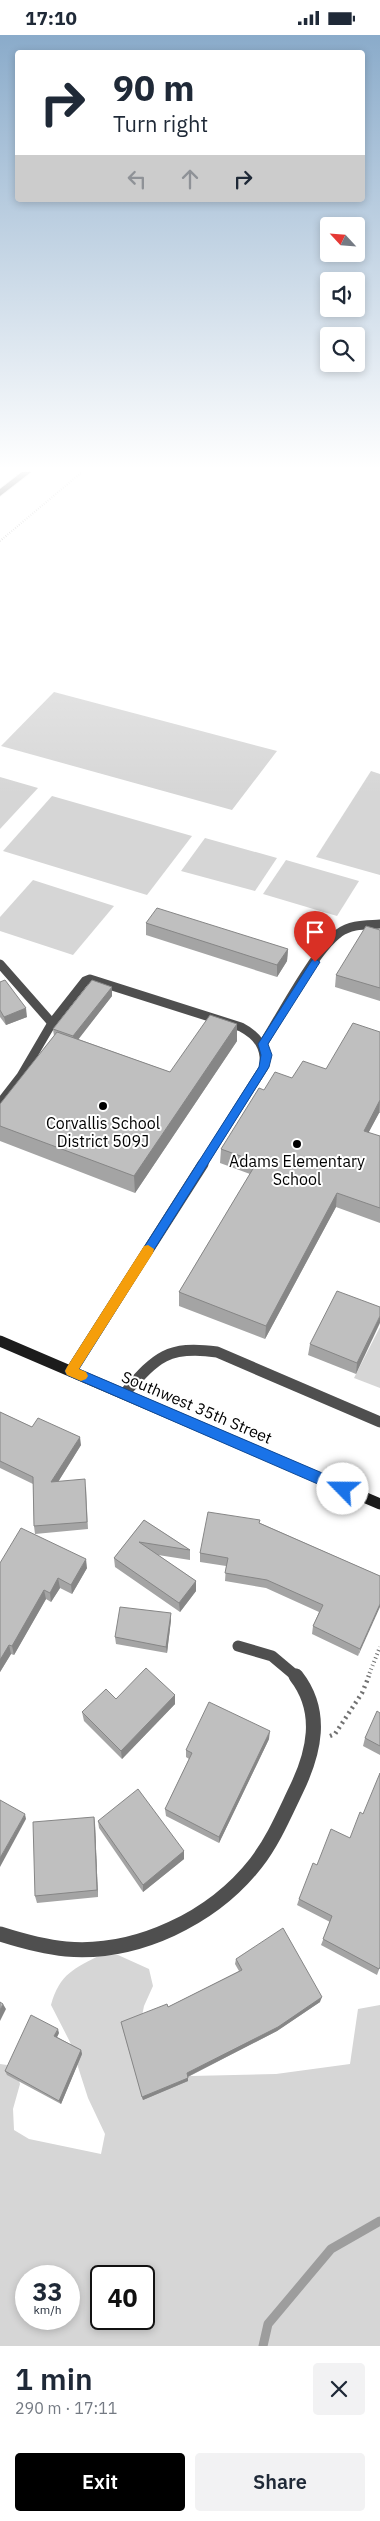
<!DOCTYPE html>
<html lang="en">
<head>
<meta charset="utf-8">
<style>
	body { margin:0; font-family:"IBM Plex Sans",sans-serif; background:#f2f2f3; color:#1f2937; height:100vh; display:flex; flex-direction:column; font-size:19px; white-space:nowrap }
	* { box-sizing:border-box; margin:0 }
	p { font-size:16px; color:#747a83 }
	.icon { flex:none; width:28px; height:28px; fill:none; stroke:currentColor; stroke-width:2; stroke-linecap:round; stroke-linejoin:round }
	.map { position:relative; height:2311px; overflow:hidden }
	.drawer { display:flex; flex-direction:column; background:#fff; flex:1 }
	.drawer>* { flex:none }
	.banner { position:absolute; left:15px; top:15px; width:350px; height:152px; border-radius:5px; box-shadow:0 2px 8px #0003; background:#fff; color:#1f2937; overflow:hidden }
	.needle { width:32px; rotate:296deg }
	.controls { position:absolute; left:320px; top:182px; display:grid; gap:10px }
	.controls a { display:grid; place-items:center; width:45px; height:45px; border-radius:5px; background:#fff; box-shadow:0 2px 8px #0003; font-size:25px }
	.speed { position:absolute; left:15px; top:2230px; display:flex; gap:10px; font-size:25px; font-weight:700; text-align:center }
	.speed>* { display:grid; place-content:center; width:65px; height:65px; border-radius:50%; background:#fff; box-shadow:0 2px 8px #0003; line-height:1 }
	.speed small { font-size:12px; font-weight:400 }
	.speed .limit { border:2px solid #111; border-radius:8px; background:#fff; color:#111 }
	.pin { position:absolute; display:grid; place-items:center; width:42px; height:42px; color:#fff; margin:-51px -21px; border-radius:50% 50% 50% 0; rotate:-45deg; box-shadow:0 0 5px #0007 }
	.pin .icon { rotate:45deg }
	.me { position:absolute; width:55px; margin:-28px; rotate:293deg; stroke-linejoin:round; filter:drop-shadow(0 0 4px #0008) }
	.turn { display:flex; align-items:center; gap:18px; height:105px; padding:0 15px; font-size:22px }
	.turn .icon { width:65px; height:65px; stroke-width:2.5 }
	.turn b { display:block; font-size:35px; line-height:42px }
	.lanes { display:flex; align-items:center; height:48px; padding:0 15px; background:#0003; justify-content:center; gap:25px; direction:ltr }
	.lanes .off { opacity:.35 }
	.round { display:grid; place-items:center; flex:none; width:52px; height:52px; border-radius:5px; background:#f2f2f3 }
	.overview { display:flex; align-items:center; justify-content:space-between; height:85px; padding:0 15px }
	h1 { font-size:30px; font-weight:600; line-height:38px }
	.action { display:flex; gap:10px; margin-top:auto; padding:10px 15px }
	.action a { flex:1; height:58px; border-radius:5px; background:#000; color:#fff; font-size:20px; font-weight:600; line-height:58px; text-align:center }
	.action a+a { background:#f2f2f3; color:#1f2937 }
	.status { display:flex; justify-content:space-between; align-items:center; height:35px; padding:0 25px; background:#fff; direction:ltr }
	.status svg { height:14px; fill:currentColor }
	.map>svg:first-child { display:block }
	.green { fill:#d6d6d6; fill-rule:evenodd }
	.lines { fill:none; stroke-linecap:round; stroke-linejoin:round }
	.stream { stroke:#9d9d9d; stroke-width:9 }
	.highway-casing { stroke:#dbdbdb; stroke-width:2 }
	.path-far2 { stroke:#717171; stroke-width:2; stroke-dasharray:0.5 2; stroke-linecap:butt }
	.path-far1 { stroke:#717171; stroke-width:4; stroke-dasharray:1 3; stroke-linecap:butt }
	.path { stroke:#717171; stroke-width:4.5; stroke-dasharray:2 4; stroke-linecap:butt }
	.lane-far1 { stroke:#4f4f4f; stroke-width:9 }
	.lane { stroke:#4f4f4f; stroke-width:11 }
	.street-far1 { stroke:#4f4f4f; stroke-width:11 }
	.street { stroke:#4f4f4f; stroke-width:15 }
	.secondary { stroke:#1c1c1c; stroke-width:11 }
	.highway { fill:#000; fill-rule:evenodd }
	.wall { fill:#a4a4a4 }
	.shaded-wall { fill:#868686 }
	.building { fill:#bfbfbf; stroke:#868686 }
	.route { fill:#1a73e8; stroke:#114b97 }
	.slow { fill:#f59e0b }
	.poi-dot { fill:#000; stroke:#fff; stroke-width:2 }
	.labels { text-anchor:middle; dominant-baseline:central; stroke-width:4; stroke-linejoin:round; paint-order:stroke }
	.poi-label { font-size:16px; fill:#000; stroke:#fff }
	.street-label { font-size:16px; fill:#000; stroke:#fff }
</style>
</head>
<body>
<div class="status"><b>17:10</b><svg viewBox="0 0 49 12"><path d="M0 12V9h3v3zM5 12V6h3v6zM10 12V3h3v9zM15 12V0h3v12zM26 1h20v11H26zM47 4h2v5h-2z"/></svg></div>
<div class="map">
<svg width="380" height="2311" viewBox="0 0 380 2311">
	<rect width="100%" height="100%" fill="#fff"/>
	<g class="green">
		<polygon points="54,657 277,716 232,775 1,711"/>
		<polygon points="371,736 380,739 380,840 316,822"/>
		<polygon points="0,742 38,753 0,794"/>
		<polygon points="52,761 192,801 147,860 3,816"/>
		<polygon points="205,803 277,823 255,856 181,836"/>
		<polygon points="286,825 359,846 337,881 263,859"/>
		<polygon points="33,845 114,871 73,920 0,896 0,882"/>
		<polygon points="380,1292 380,1353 354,1343"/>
		<path d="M102,1919L118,1920L149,1934L153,1951L144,1971L140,1991L160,2023L191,2041L276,2039L350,2029L358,1974L380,1970V2311H0V2029L14,2031L20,2049L13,2074L14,2095L29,2104L101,2119L105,2099L88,2063L70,2007L51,1970C60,1938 74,1934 102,1919ZM26,2241H69V2284H26ZM101,2241H144V2284H101Z"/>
	</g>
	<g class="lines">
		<polyline class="stream" points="263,2311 268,2289 331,2214 380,2186"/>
		<defs>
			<polygon id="highway" points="22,437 31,437 0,461 0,454"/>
		</defs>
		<use href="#highway" class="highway-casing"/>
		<polyline class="path-far2" points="0,506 82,437"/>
		<polyline class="path-far1" points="368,1642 380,1612"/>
		<polyline class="path" points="330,1701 335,1699 362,1658 369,1641"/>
		<g class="lane-far1">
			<polyline points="0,929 52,988"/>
			<path d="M263,1009C280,982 315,915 339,898C351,889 366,890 380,889"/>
			<path d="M0,1068L21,1041L52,988L85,946L90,944L241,992C258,1001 266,1012 264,1032L202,1130"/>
		</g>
		<g class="lane">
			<polyline points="71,1336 203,1129"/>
			<path d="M124,1359C156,1323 166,1310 217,1317L380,1387"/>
		</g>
		<polyline class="street-far1" points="238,1611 272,1621 297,1642"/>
		<path class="street" d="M0,1899C22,1906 43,1912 66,1914C137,1920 213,1883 256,1828C273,1806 284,1780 296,1755C314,1718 324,1677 296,1641"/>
		<polyline class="secondary" points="0,1306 380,1469"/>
		<use href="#highway" class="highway"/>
	</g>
	<g class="wall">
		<polygon points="146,888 288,914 287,926 277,942 146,900"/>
		<polygon points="380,895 380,966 335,952 336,940"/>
		<polygon points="0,947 27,982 6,990 0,982"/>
		<polygon points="112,952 112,961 78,1004 170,1037 237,989 237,1006 135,1158 0,1106 0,1069 54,1001 53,994"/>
		<polygon points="380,997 380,1078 379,1078 368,1098 380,1101 380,1188 336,1172 265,1304 179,1271 179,1257 250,1139 220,1128 221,1114 264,1055 292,1043 326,1034"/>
		<polygon points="380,1272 356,1339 308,1320 310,1309"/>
		<polygon points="0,1377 32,1392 81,1410 58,1447 86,1452 88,1494 35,1499 34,1491 33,1449 0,1433"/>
		<polygon points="144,1485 190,1515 190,1525 158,1520 196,1546 196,1556 180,1577 115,1532 114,1523"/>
		<polygon points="260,1488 380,1541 358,1621 312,1599 313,1591 319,1577 266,1553 225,1546 226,1531 200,1527 200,1518"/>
		<polygon points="0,1528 87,1533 72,1559 60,1553 51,1567 46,1564 14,1620 11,1619 0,1637"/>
		<polygon points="171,1585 167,1618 116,1609 115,1602"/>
		<polygon points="175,1660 175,1669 122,1724 84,1686 82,1677 116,1664"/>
		<polygon points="380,1678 380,1720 363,1711 365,1703"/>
		<polygon points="269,1704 219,1808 166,1781 165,1774 189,1724 186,1722 186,1715"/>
		<polygon points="94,1782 95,1789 98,1862 37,1868 35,1861"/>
		<polygon points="98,1786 184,1816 184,1824 143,1857 99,1793"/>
		<polygon points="317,1830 380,1932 377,1940 321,1910 330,1887 297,1870 299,1864"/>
		<polygon points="236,1924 320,1967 277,1996 188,2042 188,2046 143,2065 122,1991 168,1972 239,1936 235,1929"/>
		<polygon points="59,1998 57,2002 81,2015 82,2019 61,2069 7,2040 5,2036"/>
	</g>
	<g class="shaded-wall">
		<polygon points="288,914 287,926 277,942 277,930"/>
		<polygon points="112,952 112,961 74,1010 73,1001"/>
		<polygon points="26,973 27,982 6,990 4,982"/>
		<polygon points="237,989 237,1006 135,1158 134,1141"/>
		<polygon points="380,1065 379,1078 362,1110 364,1096"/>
		<polygon points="337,1158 336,1172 265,1304 266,1291"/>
		<polygon points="380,1281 380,1288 356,1339 357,1328"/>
		<polygon points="80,1402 81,1410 53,1455 51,1447"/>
		<polygon points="86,1524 87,1533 72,1559 71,1550"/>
		<polygon points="58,1543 60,1553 51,1567 50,1558"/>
		<polygon points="196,1546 196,1556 180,1577 179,1568"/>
		<polygon points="44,1555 46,1564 14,1620 12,1611"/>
		<polygon points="380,1569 380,1572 358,1621 360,1614"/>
		<polygon points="171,1578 171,1585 167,1618 166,1612"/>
		<polygon points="9,1610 11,1619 0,1637 0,1625"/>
		<polygon points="175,1660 175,1669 122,1724 121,1716"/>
		<polygon points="270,1696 269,1704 219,1808 219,1802"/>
		<polygon points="25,1779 26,1784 0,1832 0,1823"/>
		<polygon points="94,1782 95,1789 98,1862 97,1855"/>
		<polygon points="184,1816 184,1824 143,1857 143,1850"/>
		<polygon points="322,1962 320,1967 277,1996 187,2042 187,2038"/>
		<polygon points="3,1969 6,1974 0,1986 0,1975"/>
		<polygon points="58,1994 59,1998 56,2004 54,2001"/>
		<polygon points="81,2015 82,2019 61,2069 59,2066"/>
		<polygon points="188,2043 188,2046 143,2065 142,2062"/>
	</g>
	<g class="building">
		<polygon points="157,873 288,914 277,930 146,888"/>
		<polygon points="366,891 380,895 380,953 336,940"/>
		<polygon points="5,945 26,973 4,982 0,975 0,947"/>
		<polygon points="92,945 112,952 73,1001 53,994"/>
		<polygon points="210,980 237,989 134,1141 0,1091 0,1069 57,997 170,1037"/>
		<polygon points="353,988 380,997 380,1065 364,1096 380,1101 380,1173 337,1158 266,1291 179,1257 257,1127 221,1114 259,1053 264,1055 275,1037 292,1043 303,1026 326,1034"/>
		<polygon points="337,1256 380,1272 380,1281 357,1328 310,1309"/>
		<polygon points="0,1377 32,1392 38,1383 80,1402 51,1447 85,1444 87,1487 34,1491 33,1442 0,1426"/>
		<polygon points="208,1477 260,1485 259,1488 380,1541 380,1569 360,1614 313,1591 323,1570 267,1545 225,1538 228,1523 200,1518"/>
		<polygon points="144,1485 190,1515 139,1507 196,1546 179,1568 114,1523"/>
		<polygon points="21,1493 86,1524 71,1550 58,1543 50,1558 44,1555 12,1611 9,1610 0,1625 0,1528"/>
		<polygon points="120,1572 171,1578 166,1612 115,1602"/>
		<polygon points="146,1633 175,1660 121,1716 82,1677 106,1654 116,1664"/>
		<polygon points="209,1667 270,1696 219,1802 165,1774 192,1718 186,1715"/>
		<polygon points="377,1676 380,1678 380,1711 365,1703"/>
		<polygon points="380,1738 380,1932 379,1934 323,1904 332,1881 299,1864 313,1828 317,1830 331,1794 350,1803 360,1777 363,1779"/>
		<polygon points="138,1754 184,1816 143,1850 98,1786"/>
		<polygon points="0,1765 25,1779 0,1823"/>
		<polygon points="94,1782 97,1855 35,1861 33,1787"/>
		<polygon points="283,1893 322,1962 278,1992 187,2038 188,2043 142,2062 121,1987 167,1969 168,1972 242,1935 236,1924"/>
		<polygon points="0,1967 3,1969 0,1975"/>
		<polygon points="31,1980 58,1994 54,2001 81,2015 59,2066 5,2036"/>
	</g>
	<linearGradient id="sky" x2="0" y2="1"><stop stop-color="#8aabca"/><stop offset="0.57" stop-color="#fff"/><stop offset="1" stop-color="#fff" stop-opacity="0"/></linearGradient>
	<rect width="380" height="760" fill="url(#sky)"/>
	<polygon class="route" points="315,924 320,927 268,1009 272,1020 269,1032 79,1334 348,1449 350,1454 348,1458 343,1460 67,1340 65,1336 259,1032 261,1020 258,1009 312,925"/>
	<polygon class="slow" points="148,1210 154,1214 153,1218 79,1334 86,1337 88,1341 86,1344 81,1346 67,1340 65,1336 67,1332 144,1211"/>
	<g class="poi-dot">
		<circle cx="103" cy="1071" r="5"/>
		<circle cx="297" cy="1109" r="5"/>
	</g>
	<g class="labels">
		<g class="poi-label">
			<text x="103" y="1088">Corvallis School<tspan x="103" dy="18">District 509J</tspan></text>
			<text x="297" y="1126">Adams Elementary<tspan x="297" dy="18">School</tspan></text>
		</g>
		<g class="street-label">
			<text transform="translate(197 1372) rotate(23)">Southwest 35th Street</text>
		</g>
	</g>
</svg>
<div class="controls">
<a><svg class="needle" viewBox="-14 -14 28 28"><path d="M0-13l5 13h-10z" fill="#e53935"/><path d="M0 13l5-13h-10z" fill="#747a83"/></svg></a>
<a><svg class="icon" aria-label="sound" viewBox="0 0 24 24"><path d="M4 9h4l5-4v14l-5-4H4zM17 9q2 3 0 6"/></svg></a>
<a><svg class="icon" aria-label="search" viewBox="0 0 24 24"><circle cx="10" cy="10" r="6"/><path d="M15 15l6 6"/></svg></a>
</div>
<div class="speed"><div>33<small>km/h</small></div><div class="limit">40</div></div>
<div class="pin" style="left:315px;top:927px;background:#d93025"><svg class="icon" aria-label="arrive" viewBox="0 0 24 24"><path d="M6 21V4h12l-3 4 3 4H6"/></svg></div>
<svg class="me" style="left:343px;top:1454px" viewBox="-20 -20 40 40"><circle r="19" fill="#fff"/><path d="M0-13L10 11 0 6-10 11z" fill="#1a73e8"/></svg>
<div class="banner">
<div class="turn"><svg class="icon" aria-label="right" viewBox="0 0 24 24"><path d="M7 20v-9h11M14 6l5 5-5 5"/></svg><div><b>90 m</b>Turn right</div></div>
<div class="lanes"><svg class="icon off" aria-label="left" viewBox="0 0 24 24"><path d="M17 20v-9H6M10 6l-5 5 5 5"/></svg><svg class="icon off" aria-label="ahead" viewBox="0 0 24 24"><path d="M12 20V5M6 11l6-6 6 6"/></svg><svg class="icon" aria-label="right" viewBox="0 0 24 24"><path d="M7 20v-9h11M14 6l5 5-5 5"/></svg></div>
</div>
</div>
<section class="drawer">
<div class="overview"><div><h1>1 min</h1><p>290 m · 17:11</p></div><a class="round"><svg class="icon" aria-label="close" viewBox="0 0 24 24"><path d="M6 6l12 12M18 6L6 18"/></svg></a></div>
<div class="action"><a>Exit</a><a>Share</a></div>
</section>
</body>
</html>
